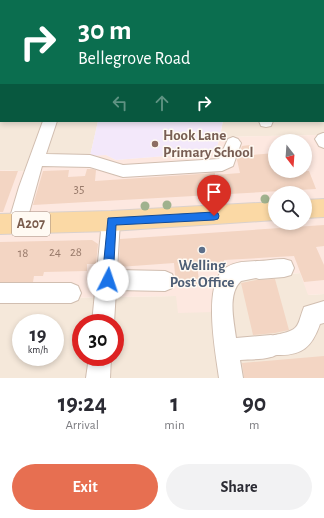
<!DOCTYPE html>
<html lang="en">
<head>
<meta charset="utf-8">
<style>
	body { margin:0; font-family:"Alegreya Sans",sans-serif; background:#f2f2f3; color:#2b2b33; height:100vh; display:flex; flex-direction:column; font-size:15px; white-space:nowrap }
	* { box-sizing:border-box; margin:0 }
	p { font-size:13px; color:#7c7c81 }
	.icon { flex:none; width:22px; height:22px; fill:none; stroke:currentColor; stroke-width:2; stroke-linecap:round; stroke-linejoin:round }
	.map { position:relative; height:378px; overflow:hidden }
	.panel { display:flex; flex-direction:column; background:#fff; flex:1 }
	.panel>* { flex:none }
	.top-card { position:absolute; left:0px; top:0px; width:324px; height:122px; box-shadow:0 2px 6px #0003; background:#0b6e4f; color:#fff; overflow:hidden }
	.needle { width:26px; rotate:163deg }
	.tools { position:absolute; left:268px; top:134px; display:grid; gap:8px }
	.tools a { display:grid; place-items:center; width:44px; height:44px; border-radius:50%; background:#fff; box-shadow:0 2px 6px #0003; font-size:20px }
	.speed { position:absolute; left:12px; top:314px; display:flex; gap:8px; font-size:20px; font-weight:700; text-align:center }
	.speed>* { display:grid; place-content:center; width:52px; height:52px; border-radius:50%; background:#fff; box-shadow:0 2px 6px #0003; line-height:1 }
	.speed small { font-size:10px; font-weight:400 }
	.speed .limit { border:6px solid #d22; background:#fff; color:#111 }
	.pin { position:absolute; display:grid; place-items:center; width:34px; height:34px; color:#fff; margin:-41px -17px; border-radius:50% 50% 50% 0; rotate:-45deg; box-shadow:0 0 4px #0007 }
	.pin .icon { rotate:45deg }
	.me { position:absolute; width:44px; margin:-22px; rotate:4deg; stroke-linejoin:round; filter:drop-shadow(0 0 3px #0008) }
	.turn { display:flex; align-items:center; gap:14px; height:84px; padding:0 12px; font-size:18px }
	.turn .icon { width:52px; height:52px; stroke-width:2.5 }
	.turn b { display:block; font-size:28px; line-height:34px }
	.lanes { display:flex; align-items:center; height:38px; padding:0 12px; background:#0003; justify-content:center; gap:20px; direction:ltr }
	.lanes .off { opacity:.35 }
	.eta { display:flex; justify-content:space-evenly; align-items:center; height:68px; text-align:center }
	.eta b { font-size:24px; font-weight:600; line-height:28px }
	.primary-button { display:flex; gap:8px; margin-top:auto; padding:8px 12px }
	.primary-button a { flex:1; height:46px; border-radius:24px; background:#e76f51; color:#fff; font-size:16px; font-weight:600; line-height:46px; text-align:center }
	.primary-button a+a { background:#f2f2f3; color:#2b2b33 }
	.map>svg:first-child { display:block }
	.residential { fill:#f5e8da; fill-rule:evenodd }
	.commercial { fill:#fde8e0; fill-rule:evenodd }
	.education { fill:#f3e8fa }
	.building { fill:#f3d5c3 }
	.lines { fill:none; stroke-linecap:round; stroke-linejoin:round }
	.minor-casing { stroke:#d1beb0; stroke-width:2 }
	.major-casing { stroke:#dad1cd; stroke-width:2 }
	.minor { fill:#fff; fill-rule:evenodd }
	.major { fill:#fbd9a5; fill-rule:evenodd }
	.tree { fill:#a0b28e }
	.route { fill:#1a73e8; stroke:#114b97 }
	.education-dot { fill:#8d6e63; stroke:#fffaf3; stroke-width:1.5 }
	.service-dot { fill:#5c6f8a; stroke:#fffaf3; stroke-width:1.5 }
	.labels { text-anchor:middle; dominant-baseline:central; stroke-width:3; stroke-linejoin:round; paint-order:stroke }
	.number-label { font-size:13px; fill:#987a6a }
	.shield { fill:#fffaf3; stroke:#a28b7f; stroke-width:1 }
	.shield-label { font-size:14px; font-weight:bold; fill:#7a5c4d }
	.education-label { font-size:15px; font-weight:bold; fill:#785e54; stroke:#fffaf3; text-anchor:start }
	.service-label { font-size:15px; font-weight:bold; fill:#4e5e75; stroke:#fffaf3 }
</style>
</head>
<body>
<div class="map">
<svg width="324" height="378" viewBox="0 0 324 378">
	<rect width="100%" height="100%" fill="#fdf6ec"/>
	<g class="residential">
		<polygon points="0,0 193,0 1,1 1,121 98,121 90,156 37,172 0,170"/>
		<polygon points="217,0 324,0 324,150 317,135 220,137 223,121 323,121 323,1"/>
		<path d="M301,273L309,295L324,294V378H0V299L176,296L224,279ZM21,323H55V357H21ZM81,323H115V357H81Z"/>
	</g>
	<path class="commercial" d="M317,135L324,150V294L308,295L300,273L224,279L214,312L178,313L176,296L0,299V170L37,172L41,155H106L116,160L216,152L220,137ZM275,141H305V171H275ZM275,193H305V223H275Z"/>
	<polygon class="education" points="98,121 223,121 216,152 116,160 106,155 90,156"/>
	<g class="building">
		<polygon points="250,145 252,155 275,153 275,171 309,171 316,189 33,205 43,171 69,170 68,177 85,176 87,169 93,169 96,170 95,181 215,173 215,175 240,173 237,160 242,146"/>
		<polygon points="0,171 18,171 3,212 0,212"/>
		<polygon points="324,225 324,246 316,247 324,265 324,280 304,282 294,256 224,260 224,265 197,267 200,285 176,286 174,263 119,267 120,239"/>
		<polygon points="92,240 98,244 96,264 87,264 87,271 44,272 43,276 34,276 33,282 0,282 0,242"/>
		<polygon points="275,279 289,330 275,333 253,335 241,283 256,280"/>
		<polygon points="324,356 324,378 244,378 242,363"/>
	</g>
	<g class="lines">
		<defs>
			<g id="minor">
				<polygon points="220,0 232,0 233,1 221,1"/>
				<rect x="0" y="4" width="1" height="8"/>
				<rect x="323" y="10" width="1" height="6"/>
				<rect x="0" y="65" width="1" height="8"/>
				<rect x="323" y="83" width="1" height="8"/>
				<polygon points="43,121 57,121 46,154 90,155 123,165 219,159 228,139 233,137 238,139 241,143 233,166 222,171 123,177 90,167 42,166 26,224 23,230 17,232 11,230 8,224 19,187"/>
				<polygon points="259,121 273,121 271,126 266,127 261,126"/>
				<polygon points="323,133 324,133 324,148 319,146 315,139 318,135"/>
				<polygon points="111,213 117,215 120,221 117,270 165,271 172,274 175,281 172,288 165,291 116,290 114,323 92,323 102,221 105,215"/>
				<path d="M284,259L291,261L294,268L291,275L284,277L259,279L256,278L241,281C227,294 234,321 236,338L271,335C275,336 276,334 280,334C301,329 297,325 304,307L324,301V323L320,324C312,347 302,356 277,355C275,355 273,357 271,357C261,360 250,359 240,360L243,378H219C216,354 201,281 227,267C237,261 247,262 257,261C266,261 275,259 284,259Z"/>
				<polygon points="0,283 71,283 78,286 81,293 78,300 71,303 0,303"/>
				<polygon points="89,357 111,357 110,378 86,378"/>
			</g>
			<g id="major">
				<polygon points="324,199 324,217 305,218 305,200"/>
				<polygon points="275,202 275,220 111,231 0,234 0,214 111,211"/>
			</g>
		</defs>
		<use href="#minor" class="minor-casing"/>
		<use href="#major" class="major-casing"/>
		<use href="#minor" class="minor"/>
		<use href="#major" class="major"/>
	</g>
	<g class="tree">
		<circle cx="265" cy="199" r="4.5"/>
		<circle cx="213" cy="203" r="4.5"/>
		<circle cx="167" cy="205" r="4.5"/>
		<circle cx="145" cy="206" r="4.5"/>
	</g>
	<polygon class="route" points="214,212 218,213 219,216 218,219 214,220 116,225 113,280 111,283 108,285 104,283 102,280 108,218"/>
	<circle class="education-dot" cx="155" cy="144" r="4"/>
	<circle class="service-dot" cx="202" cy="250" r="4"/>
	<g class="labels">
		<g class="number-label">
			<text x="79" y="189">35</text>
			<text x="55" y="252">24</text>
			<text x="76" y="252">28</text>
			<text x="23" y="253">18</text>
		</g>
		<rect class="shield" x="12" y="212" width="38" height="24" rx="3"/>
		<g class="shield-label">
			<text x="31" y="224">A207</text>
		</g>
		<g class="education-label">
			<text x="163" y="135">Hook Lane<tspan x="163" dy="17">Primary School</tspan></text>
		</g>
		<g class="service-label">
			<text x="202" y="265">Welling<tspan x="202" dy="17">Post Office</tspan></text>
		</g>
	</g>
</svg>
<div class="tools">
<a><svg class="needle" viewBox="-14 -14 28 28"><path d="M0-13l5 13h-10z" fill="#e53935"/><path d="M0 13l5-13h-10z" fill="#7c7c81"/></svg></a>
<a><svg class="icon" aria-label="search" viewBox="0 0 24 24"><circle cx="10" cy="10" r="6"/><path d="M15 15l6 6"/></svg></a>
</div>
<div class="speed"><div>19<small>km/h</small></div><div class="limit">30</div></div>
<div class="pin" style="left:214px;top:216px;background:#d93025"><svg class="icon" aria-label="arrive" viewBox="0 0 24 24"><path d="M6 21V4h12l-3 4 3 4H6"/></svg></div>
<svg class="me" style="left:108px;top:280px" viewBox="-20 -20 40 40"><circle r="19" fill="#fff"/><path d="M0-13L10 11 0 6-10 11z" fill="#1a73e8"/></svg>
<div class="top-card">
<div class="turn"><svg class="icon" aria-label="right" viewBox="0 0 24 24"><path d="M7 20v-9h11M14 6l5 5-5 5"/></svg><div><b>30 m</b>Bellegrove Road</div></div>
<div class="lanes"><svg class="icon off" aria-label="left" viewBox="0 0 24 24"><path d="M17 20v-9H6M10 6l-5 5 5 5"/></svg><svg class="icon off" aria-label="ahead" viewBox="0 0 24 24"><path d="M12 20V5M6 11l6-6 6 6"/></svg><svg class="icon" aria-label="right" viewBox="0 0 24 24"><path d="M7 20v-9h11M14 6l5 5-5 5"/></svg></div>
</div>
</div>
<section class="panel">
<div class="eta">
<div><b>19:24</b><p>Arrival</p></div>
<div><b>1</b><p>min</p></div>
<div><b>90</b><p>m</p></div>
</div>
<div class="primary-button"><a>Exit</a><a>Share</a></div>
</section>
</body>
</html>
